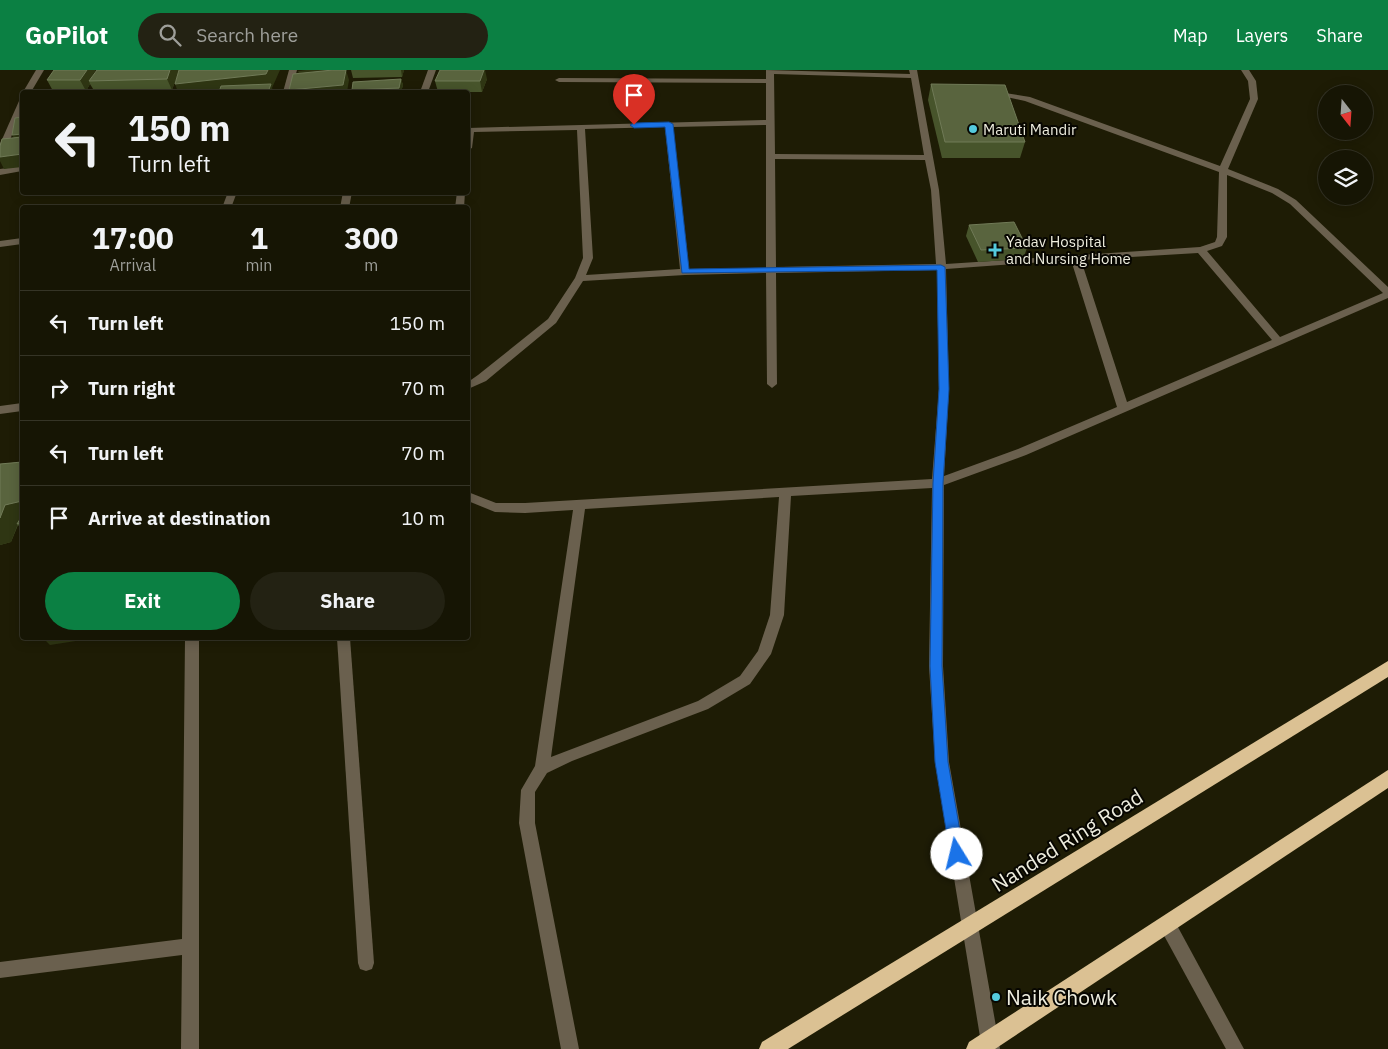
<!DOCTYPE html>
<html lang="en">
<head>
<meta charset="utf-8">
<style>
	body { margin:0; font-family:"IBM Plex Sans",sans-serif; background:#232213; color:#f1f3f6; height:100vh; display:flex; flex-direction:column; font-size:19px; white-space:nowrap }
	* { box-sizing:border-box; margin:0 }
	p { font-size:16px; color:#9e9f9a }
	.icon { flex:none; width:28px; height:28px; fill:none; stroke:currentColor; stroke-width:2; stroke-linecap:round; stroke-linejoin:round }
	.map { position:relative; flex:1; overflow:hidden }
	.panel { position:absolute; left:20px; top:135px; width:450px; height:435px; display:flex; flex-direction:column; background:#161504; border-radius:5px; box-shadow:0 2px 12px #0003,0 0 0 1px #353426 }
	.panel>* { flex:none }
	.hud { position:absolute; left:20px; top:20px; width:450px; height:105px; border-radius:5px; box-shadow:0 2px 12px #0003,0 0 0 1px #353426; background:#161504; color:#f1f3f6; overflow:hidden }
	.needle { width:32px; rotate:163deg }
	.controls { position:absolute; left:1318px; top:15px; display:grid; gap:10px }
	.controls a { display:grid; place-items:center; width:55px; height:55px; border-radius:50%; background:#161504; box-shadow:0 2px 12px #0003,0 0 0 1px #353426; font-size:25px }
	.pin { position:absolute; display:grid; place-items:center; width:42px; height:42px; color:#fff; margin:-51px -21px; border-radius:50% 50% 50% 0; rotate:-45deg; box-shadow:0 0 5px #0007 }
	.pin .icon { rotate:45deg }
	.me { position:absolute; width:55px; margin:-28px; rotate:351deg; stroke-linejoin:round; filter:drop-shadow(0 0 4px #0008) }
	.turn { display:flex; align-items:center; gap:18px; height:105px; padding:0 25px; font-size:22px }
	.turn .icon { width:65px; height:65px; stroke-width:2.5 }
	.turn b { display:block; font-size:35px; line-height:42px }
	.eta { display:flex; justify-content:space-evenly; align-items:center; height:85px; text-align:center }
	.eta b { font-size:30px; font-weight:700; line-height:35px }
	.button { display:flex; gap:10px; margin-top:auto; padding:10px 25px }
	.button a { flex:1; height:58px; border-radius:30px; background:#0b8043; color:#fff; font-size:20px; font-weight:700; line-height:58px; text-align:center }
	.button a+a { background:#232213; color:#f1f3f6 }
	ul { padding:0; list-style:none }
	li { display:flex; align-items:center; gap:15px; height:65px; padding:0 25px; border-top:1px solid #353426 }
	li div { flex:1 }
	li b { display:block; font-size:19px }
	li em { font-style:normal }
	header { display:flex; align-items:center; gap:30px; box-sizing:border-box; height:70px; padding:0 25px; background:#0b8043; color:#fff }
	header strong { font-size:24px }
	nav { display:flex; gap:28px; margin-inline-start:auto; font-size:18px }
	.search { width:350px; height:45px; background:#232213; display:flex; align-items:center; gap:12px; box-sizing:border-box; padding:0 18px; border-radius:28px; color:#9e9f9a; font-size:19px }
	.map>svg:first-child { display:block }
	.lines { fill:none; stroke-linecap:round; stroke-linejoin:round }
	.street { fill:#6a604e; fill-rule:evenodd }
	.highway { fill:#dbc193; fill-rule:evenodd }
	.wall { fill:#47542b }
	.shaded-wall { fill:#2f3613 }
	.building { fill:#59643e; stroke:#707a57 }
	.route { fill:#1a73e8; stroke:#114b97 }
	.poi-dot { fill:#54cadd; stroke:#070601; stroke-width:2 }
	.labels { text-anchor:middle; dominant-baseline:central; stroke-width:4; stroke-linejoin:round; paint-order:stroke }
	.far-poi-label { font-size:15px; fill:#eeedde; stroke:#070601; text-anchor:start }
	.near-street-label { font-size:21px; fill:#eeedde; stroke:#070601 }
	.near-poi-label { font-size:21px; fill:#eeedde; stroke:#070601; text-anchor:start }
</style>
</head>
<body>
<header>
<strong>GoPilot</strong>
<div class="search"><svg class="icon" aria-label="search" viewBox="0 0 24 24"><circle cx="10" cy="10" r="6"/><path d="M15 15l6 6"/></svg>Search here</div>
<nav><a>Map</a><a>Layers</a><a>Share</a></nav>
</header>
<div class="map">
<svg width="1388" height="979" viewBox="0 0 1388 979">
	<rect width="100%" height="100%" fill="#1e1c05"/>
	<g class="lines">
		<g class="street">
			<polygon points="36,0 44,0 31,22 23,22"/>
			<polygon points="289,0 297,0 291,22 283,22"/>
			<polygon points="428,0 436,0 428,22 420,22"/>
			<path d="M766,0L910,4L909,0H917L939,120L946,194L1200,177L1215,172L1217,167L1219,102L1025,31L988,23L992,21L1030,27L1220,96L1250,29L1248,11L1241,0H1249L1256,11L1258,29L1228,99L1278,119L1296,130L1388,217V228L1026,385L944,415L943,596L949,692L1000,979H982L935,692L929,596L932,418L791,426L784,545L771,584L750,614L708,639L572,691L547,703L535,722V753L579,979H561L519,753L521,720L535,696L573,440L525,443L495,442L468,431V422L496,433H525L932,409L939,319L937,200L776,203L777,314L772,318L767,314L766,203L685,205L583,211L556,253L486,311L468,319V312L478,305L548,249L575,208L583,188L577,60L474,62L472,78L468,80V58L766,50V13L559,12L555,10L559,8L766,9ZM774,4L911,8L924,85L775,84ZM766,55V198L689,199L673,57ZM665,57L680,199L586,205L593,188L585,59ZM775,89L925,90L931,120L936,194L776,197ZM1227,105L1272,123L1290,134L1383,223L1280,267L1207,181L1222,176L1227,167ZM1198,183L1272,270L1127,332L1081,190ZM1071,190L1117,337L1018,379L944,406L949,319L946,199ZM779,427L770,545L758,581L740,606L698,631L551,687L585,439Z"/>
			<polygon points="19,31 22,31 22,41 4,84 0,87 0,74"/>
			<polygon points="22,96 22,101 0,105 0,99"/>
			<polygon points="228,122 237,122 231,138 222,138"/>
			<polygon points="343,122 352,122 349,138 340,138"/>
			<polygon points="457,122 465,122 464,138 455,138"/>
			<polygon points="22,168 22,174 0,177 0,171"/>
			<polygon points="22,333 22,341 0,344 0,336"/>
			<polygon points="185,568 199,568 199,979 181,979 182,885 0,908 0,892 182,869"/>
			<polygon points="337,568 350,568 374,893 372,899 366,901 360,899 358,893"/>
			<polygon points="1167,846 1173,848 1244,979 1226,979 1161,860 1159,854 1161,848"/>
		</g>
		<g class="highway">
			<polygon points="1388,591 1388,607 788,979 759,979 762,972"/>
			<polygon points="1388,700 1388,718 995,979 966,979 969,972"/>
		</g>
	</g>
	<g class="wall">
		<polygon points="179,0 172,20 95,22 90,14 86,21 53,21 47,10"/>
		<polygon points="351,0 404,0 402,7 353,8"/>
		<polygon points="401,9 403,15 401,22 353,22 352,20"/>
		<polygon points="487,9 482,22 438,22 435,11"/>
		<polygon points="931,14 1025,72 1020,88 942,88 928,30"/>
		<polygon points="969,155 1027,178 1023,189 978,192 966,166"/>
		<polygon points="22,392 22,460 18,455 11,472 0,475 0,394"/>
	</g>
	<g class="shaded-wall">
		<polygon points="87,0 96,0 89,11 90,14 86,21 80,10"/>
		<polygon points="170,0 179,0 172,20 167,9"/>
		<polygon points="268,0 280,0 272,18 274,22 178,22 175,14"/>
		<polygon points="306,0 333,0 302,12 298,1"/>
		<polygon points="346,0 349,10 347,22 289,22 289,20"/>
		<polygon points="401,0 404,0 402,7"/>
		<polygon points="484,0 485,0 487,9 482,22 480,11"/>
		<polygon points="401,9 403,15 401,22 399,18"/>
		<polygon points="22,64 22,76 19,76 12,65"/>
		<polygon points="22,84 22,97 4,99 0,91 0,87"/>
		<polygon points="22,431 22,450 19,451 11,472 0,475 0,448 5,435"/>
		<polygon points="43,568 95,568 50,575"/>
	</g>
	<g class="building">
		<polygon points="54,0 87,0 80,10 47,10"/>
		<polygon points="97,0 170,0 167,9 89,11"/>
		<polygon points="179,0 268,0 266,4 175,14"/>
		<polygon points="333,0 346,0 343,15 289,20 293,4"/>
		<polygon points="440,0 484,0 480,11 435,11"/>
		<polygon points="401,9 399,18 352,20 353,12"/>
		<polygon points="271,14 268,22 219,22 221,16"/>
		<polygon points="931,14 1005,15 1025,72 945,72"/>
		<polygon points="22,47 22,64 12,65 15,48"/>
		<polygon points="22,67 22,84 0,87 0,76 2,69"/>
		<polygon points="1014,152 1027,178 981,180 969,155"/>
		<polygon points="22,392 22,431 5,435 0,448 0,394"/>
		<polygon points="22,446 22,453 17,454"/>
	</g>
	<polygon class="route" points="669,52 673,54 689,199 941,195 945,197 949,319 943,413 942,596 948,692 964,784 962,788 957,791 952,788 950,784 935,692 930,596 933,413 939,319 937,200 682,203 665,57 634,58 630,55 634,53"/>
	<g class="poi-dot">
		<circle cx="973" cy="59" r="5"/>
		<path d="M992.5 172.5h5v5h5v5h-5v5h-5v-5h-5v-5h5z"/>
		<circle cx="996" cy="927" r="5"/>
	</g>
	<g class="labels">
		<g class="far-poi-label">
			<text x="983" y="59">Maruti Mandir</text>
			<text x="1006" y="171">Yadav Hospital<tspan x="1006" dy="17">and Nursing Home</tspan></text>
		</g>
		<g class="near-street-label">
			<text transform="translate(1067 770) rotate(-32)">Nanded Ring Road</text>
		</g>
		<g class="near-poi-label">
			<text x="1006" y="927">Naik Chowk</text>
		</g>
	</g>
</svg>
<div class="controls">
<a><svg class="needle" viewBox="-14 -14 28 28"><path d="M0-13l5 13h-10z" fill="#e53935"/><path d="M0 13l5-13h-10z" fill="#9e9f9a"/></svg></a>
<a><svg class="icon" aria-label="layers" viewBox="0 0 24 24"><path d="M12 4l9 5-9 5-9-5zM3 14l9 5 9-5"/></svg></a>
</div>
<div class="pin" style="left:634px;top:55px;background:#d93025"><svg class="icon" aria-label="arrive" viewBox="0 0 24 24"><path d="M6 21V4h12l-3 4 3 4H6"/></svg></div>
<svg class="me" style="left:957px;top:784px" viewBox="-20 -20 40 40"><circle r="19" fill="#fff"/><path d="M0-13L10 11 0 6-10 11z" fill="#1a73e8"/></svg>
<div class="hud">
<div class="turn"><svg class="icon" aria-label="left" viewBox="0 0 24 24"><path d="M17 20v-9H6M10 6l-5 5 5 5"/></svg><div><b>150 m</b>Turn left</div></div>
</div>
<section class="panel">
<div class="eta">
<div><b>17:00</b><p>Arrival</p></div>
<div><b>1</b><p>min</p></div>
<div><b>300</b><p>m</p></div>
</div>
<ul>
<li><svg class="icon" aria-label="left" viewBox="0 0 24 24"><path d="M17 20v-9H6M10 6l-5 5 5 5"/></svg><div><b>Turn left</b></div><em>150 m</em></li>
<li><svg class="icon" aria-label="right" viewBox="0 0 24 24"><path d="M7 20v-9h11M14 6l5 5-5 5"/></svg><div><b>Turn right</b></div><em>70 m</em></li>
<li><svg class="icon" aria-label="left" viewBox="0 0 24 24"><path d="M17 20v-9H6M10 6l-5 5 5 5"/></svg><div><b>Turn left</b></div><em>70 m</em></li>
<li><svg class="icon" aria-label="arrive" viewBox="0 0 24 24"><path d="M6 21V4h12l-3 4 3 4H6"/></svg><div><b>Arrive at destination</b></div><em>10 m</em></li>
</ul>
<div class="button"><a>Exit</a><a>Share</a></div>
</section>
</div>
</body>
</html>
